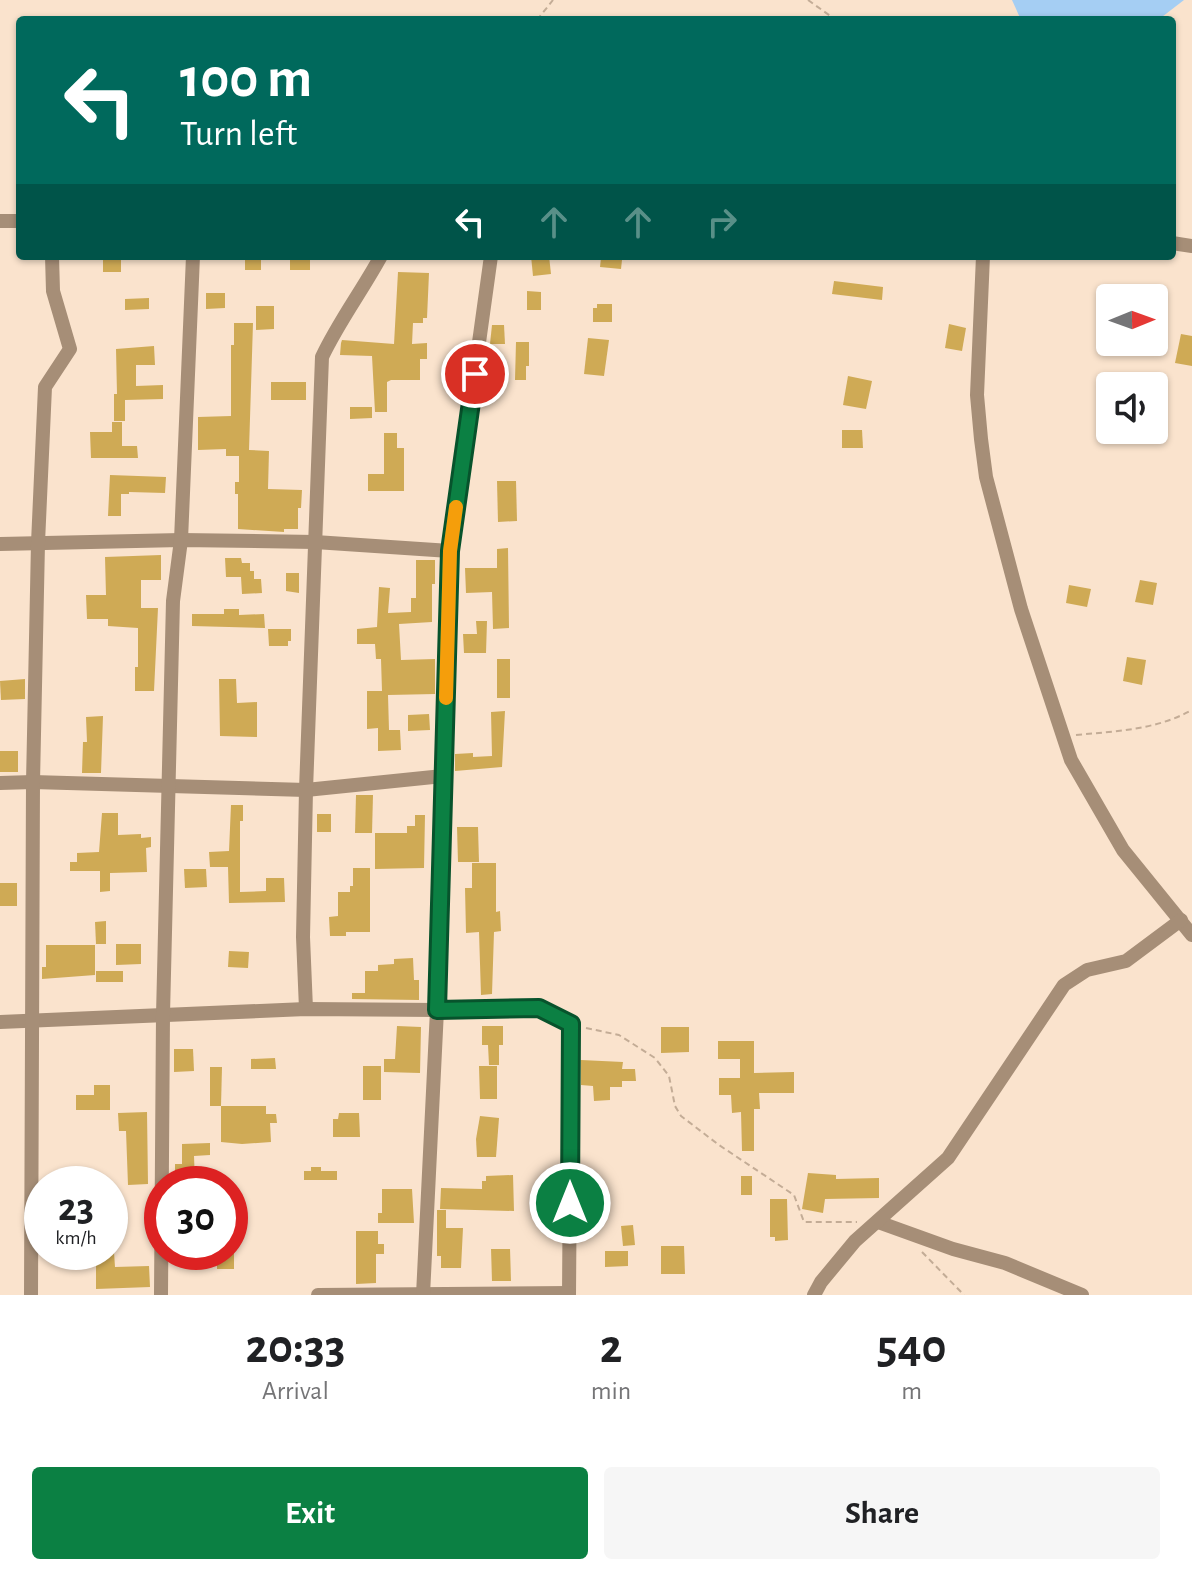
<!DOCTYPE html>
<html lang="en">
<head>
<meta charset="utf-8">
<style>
	body { margin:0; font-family:"Alegreya Sans",sans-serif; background:#f6f6f6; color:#202124; height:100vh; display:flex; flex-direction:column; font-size:30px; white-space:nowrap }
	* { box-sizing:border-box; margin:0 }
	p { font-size:26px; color:#757577 }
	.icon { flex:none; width:44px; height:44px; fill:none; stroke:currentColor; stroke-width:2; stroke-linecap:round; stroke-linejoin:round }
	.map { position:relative; height:1295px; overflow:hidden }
	.sheet { display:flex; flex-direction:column; background:#fff; flex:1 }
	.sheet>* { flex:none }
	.hud { position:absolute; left:16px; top:16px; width:1160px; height:244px; border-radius:8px; box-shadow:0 2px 6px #0004; background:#00695c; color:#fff; overflow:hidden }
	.needle { width:52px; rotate:89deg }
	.tools { position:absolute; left:1096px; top:284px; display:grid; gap:16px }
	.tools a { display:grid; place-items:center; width:72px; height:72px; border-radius:8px; background:#fff; box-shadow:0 2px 6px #0004; font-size:40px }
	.speed { position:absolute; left:24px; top:1166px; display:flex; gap:16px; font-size:40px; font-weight:700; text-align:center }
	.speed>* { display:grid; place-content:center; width:104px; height:104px; border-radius:50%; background:#fff; box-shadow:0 2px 6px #0004; line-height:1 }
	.speed small { font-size:20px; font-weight:400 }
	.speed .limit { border:12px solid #d22; background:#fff; color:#111 }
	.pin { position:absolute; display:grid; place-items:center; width:68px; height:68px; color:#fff; margin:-34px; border:4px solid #fff; border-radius:50%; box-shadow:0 2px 8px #0007 }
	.me { position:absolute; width:88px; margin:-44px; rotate:0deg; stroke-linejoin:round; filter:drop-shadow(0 0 6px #0008) }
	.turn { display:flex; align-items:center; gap:28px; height:168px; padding:0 32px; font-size:36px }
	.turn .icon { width:104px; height:104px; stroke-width:2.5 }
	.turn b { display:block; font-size:56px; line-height:68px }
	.lanes { display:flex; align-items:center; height:76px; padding:0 32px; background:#0003; justify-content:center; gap:40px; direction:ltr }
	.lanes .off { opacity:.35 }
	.eta { display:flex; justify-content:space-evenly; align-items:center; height:136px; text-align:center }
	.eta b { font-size:48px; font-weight:600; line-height:56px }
	.primary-button { display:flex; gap:16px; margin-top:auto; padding:16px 32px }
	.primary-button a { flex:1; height:92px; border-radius:8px; background:#0b8043; color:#fff; font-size:32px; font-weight:600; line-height:92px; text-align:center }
	.primary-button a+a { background:#f6f6f6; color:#202124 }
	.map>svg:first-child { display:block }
	.water { fill:#a5cef3 }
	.building { fill:#cfaa55 }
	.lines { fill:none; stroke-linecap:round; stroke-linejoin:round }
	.path { stroke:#c3ac96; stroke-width:2; stroke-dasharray:6 4; stroke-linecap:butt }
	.street { stroke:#a68e77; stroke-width:14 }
	.route-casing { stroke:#07532c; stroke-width:20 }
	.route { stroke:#0b8043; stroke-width:14 }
	.slow { stroke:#f59e0b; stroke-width:14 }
</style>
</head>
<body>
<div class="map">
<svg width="1192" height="1295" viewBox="0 0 1192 1295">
	<rect width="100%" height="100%" fill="#fae3cd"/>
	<polygon class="water" points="1012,0 1184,0 1158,20 1021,20"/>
	<g class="building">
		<rect x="103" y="256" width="18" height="16"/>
		<polygon points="252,256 261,256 261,270 245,270 245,259 252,259"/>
		<rect x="290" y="256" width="20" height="14"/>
		<polygon points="531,256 549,256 551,274 533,276"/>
		<polygon points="601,258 622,260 621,269 600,267"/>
		<polygon points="398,272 429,273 427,318 423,318 423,323 413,323 412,344 427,343 427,359 420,359 420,380 391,380 387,382 387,412 375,412 372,356 340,355 341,343 342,340 394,344"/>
		<polygon points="834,281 883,287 882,300 832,294"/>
		<polygon points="527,291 541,292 541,310 527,310"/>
		<polygon points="206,293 225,293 225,308 206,309"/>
		<polygon points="149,298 149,309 125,310 125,299"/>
		<polygon points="597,304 612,304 612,322 593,322 593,308 597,308"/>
		<polygon points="256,306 274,306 274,329 256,330"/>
		<polygon points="234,323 253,323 249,450 269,451 268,489 302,490 301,508 298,508 298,529 284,529 284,532 238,529 238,494 235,494 235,482 239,482 239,456 226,456 226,449 198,450 198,417 231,416 231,345 234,345"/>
		<polygon points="949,324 966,328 962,351 945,348"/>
		<polygon points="492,325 504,325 505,344 490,344"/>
		<polygon points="1181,334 1192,336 1192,366 1175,363"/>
		<polygon points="588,338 609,340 604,376 584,374"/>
		<polygon points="516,342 529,342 529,366 526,366 526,380 515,380"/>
		<polygon points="154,346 155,365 136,365 136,386 163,385 163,399 125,400 125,421 114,421 114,394 117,394 116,349"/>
		<polygon points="848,376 872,381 866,409 843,405"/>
		<rect x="271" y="382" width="35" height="18"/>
		<polygon points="350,407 372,407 372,418 350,419"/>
		<polygon points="112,422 122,422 122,446 137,446 138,458 91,458 90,432 112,432"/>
		<polygon points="842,430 862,430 863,448 842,448"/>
		<polygon points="384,433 397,433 397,448 404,448 404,491 368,491 368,474 384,474"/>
		<polygon points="110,475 166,477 165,493 129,492 129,494 121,494 121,516 108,516"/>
		<polygon points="497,481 516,481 517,521 498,522"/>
		<polygon points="508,548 509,628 493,629 492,592 466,593 465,568 497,568 497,549"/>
		<polygon points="161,555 161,580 141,580 141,608 158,608 154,691 135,691 135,667 138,667 138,628 108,626 108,619 87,619 86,595 106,595 105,557"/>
		<polygon points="225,558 241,558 242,563 250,563 250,571 254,571 254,579 261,579 262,593 242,594 241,577 226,577"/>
		<polygon points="416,560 435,560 435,584 432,584 432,622 399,624 401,660 435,659 435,694 388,695 389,730 400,730 401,750 378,751 378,728 367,729 367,691 382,691 381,659 376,659 375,644 357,644 357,629 377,627 379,587 390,588 388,613 411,612 411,598 416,598"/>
		<polygon points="286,573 299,573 299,593 286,591"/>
		<polygon points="1140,580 1157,583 1153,605 1135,602"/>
		<polygon points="1069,585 1091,589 1087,607 1066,603"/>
		<polygon points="224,609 239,609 239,615 264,614 265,628 192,626 192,614 224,614"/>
		<polygon points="476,621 487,621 486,653 464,653 463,634 477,634"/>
		<polygon points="268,629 291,629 291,641 288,641 288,646 269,646"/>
		<polygon points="1127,657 1146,660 1142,685 1123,681"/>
		<rect x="497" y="659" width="13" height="39"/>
		<polygon points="25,679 25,699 1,700 0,681"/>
		<polygon points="219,679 236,679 237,703 257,702 257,737 220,736"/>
		<polygon points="505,711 502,767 455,771 455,754 473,753 473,757 492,756 491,712"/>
		<polygon points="429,714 430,730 408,731 408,715"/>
		<polygon points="103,716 101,773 82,773 83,742 87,742 86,717"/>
		<rect x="0" y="751" width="18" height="21"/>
		<polygon points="356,795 373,795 372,833 355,833"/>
		<polygon points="231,805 243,805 243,821 240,821 240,892 266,891 266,878 284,878 285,902 229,903 228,867 210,867 209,852 229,851"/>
		<polygon points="102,813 118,813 118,835 141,834 141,838 151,837 151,847 146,848 147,872 110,873 110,891 100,892 100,871 70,871 70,862 77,862 77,853 99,852"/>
		<rect x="317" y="814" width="14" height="18"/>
		<polygon points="415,815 425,815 424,868 375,869 375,833 407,833 407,826 415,826"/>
		<polygon points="457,827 478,827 479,862 458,862"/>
		<polygon points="472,863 496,863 496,912 500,911 501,931 494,932 492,994 481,995 479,932 466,933 465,888 472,888"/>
		<polygon points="353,868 370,868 370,932 346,932 346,936 330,936 329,917 338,916 338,892 350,892 350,886 353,886"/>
		<polygon points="184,869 206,869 207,887 185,888"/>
		<rect x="0" y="883" width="17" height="23"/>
		<polygon points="106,921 106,944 96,944 95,922"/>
		<polygon points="116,944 141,944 141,964 116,965"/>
		<polygon points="46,945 95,945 95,975 42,979 42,967 46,967"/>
		<polygon points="229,951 249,952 248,968 228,967"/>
		<polygon points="413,958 414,980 419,980 419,1000 352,999 352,993 365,993 365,971 378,971 378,965 394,964 394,959"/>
		<rect x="96" y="971" width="27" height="11"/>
		<polygon points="397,1026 421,1027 420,1073 384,1072 384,1059 395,1059"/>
		<polygon points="482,1026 503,1026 503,1045 499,1045 499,1065 489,1065 488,1045 482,1045"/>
		<polygon points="661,1027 689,1027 689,1052 661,1053"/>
		<polygon points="718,1041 754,1041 754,1073 794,1072 794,1093 759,1093 760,1109 754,1109 754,1151 742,1151 741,1112 732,1113 731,1095 719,1095 719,1078 740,1078 740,1059 718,1059"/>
		<polygon points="174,1049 193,1049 194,1071 174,1072"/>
		<polygon points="275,1058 276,1069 251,1069 251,1059"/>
		<polygon points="581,1060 623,1062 622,1069 635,1069 636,1081 622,1081 622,1087 610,1087 610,1100 594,1101 593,1086 581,1085"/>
		<rect x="363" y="1066" width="18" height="34"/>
		<polygon points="479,1066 497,1066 497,1099 480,1099"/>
		<polygon points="210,1067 222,1067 221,1106 210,1106"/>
		<polygon points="94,1085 110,1085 110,1110 76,1110 76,1095 94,1095"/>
		<polygon points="221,1106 266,1106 266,1114 276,1114 277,1123 270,1123 271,1142 242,1144 221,1142"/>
		<polygon points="147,1112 148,1184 128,1185 126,1131 119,1131 118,1113"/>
		<polygon points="339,1113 359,1113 360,1137 333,1137 333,1119 338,1119"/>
		<polygon points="480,1116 499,1118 496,1157 477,1157 476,1139"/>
		<polygon points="210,1143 210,1155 194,1156 195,1182 175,1182 175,1164 182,1164 182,1144"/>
		<polygon points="311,1167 321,1167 321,1171 337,1171 337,1180 304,1180 304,1171 311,1171"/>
		<polygon points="808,1173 836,1175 836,1179 879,1178 879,1198 825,1199 823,1213 802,1209"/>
		<polygon points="513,1175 514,1211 440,1209 441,1188 482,1189 482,1181 486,1181 486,1176"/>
		<rect x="741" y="1176" width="11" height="19"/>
		<polygon points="382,1189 412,1189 414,1223 378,1223 378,1213 382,1213"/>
		<polygon points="770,1199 787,1199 788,1240 775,1241 775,1237 770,1237"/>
		<polygon points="437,1210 446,1210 446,1228 463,1228 461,1268 441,1268 441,1256 437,1256"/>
		<polygon points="633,1225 635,1245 623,1246 621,1226"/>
		<polygon points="356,1231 378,1231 378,1244 384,1244 384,1254 376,1254 376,1283 356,1284"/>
		<polygon points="661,1246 684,1246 685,1274 661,1274"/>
		<polygon points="491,1249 510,1249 511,1281 492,1281"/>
		<polygon points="605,1251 628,1251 628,1266 605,1267"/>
		<polygon points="96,1252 114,1252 115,1267 149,1266 150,1287 96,1289"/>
		<rect x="217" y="1252" width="17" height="17"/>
	</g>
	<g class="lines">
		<g class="path">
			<polyline points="808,0 836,20"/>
			<polyline points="537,20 553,0"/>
			<path d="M1076,735C1117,731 1156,730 1192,710"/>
			<polyline points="586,1028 619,1035 655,1058 669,1076 675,1106 681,1116 719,1145 794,1195 804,1222 857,1222"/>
			<polyline points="922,1252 964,1295"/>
		</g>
		<g class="street">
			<polyline points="0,221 20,221"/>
			<polyline points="1172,243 1192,246"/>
			<polyline points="983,256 977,395 981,439 986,477 1021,609 1071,760 1123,850 1192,935"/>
			<polyline points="0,544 181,540 315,542 450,551"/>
			<polyline points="0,783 33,782 306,790 443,776"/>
			<path d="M306,1009L303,937L306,790L322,357C339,321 362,291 381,256"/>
			<polyline points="0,1022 306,1009 437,1010 539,1008 571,1024 569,1295"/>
			<polyline points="878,1222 953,1249 1005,1263 1082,1295"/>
			<polyline points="31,1295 33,782 38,543 45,387 70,349 53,291 52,256"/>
			<polyline points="161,1295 163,1015 173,601 181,540 193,256"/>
			<polyline points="318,1295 569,1293"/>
			<polyline points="423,1295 437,1010 450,551 491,256"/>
			<polyline points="814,1295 821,1282 855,1241 948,1158 1064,985 1087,970 1126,961 1181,920"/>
		</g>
	</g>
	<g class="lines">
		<defs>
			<polyline id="route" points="475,374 450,551 437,1010 539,1008 571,1024 570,1203"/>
		</defs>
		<use href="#route" class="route-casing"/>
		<use href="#route" class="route"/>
		<polyline class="slow" points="446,698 450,551 456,507"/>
	</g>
</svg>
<div class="tools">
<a><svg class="needle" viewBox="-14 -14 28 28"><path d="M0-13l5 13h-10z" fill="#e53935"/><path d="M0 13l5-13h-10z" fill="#757577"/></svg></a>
<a><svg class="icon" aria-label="sound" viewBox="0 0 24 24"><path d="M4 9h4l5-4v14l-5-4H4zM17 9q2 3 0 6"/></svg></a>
</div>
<div class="speed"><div>23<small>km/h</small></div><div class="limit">30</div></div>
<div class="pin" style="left:475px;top:374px;background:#d93025"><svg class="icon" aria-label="arrive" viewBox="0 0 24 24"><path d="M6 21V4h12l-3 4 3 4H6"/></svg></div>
<svg class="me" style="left:570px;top:1203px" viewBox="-20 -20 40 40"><circle r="17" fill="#0b8043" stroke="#fff" stroke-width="3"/><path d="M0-11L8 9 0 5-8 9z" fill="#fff"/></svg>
<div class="hud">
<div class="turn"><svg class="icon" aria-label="left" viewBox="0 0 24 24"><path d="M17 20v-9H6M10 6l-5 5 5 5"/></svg><div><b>100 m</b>Turn left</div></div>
<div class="lanes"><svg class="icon" aria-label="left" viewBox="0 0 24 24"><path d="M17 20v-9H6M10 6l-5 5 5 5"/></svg><svg class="icon off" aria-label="ahead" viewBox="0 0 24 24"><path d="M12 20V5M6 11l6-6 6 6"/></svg><svg class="icon off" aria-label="ahead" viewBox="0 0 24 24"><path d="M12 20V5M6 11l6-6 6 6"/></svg><svg class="icon off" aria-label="right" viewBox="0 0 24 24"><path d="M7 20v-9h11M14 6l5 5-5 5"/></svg></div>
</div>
</div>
<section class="sheet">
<div class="eta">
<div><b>20:33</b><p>Arrival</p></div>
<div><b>2</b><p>min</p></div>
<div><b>540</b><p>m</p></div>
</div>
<div class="primary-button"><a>Exit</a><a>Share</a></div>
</section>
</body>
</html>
